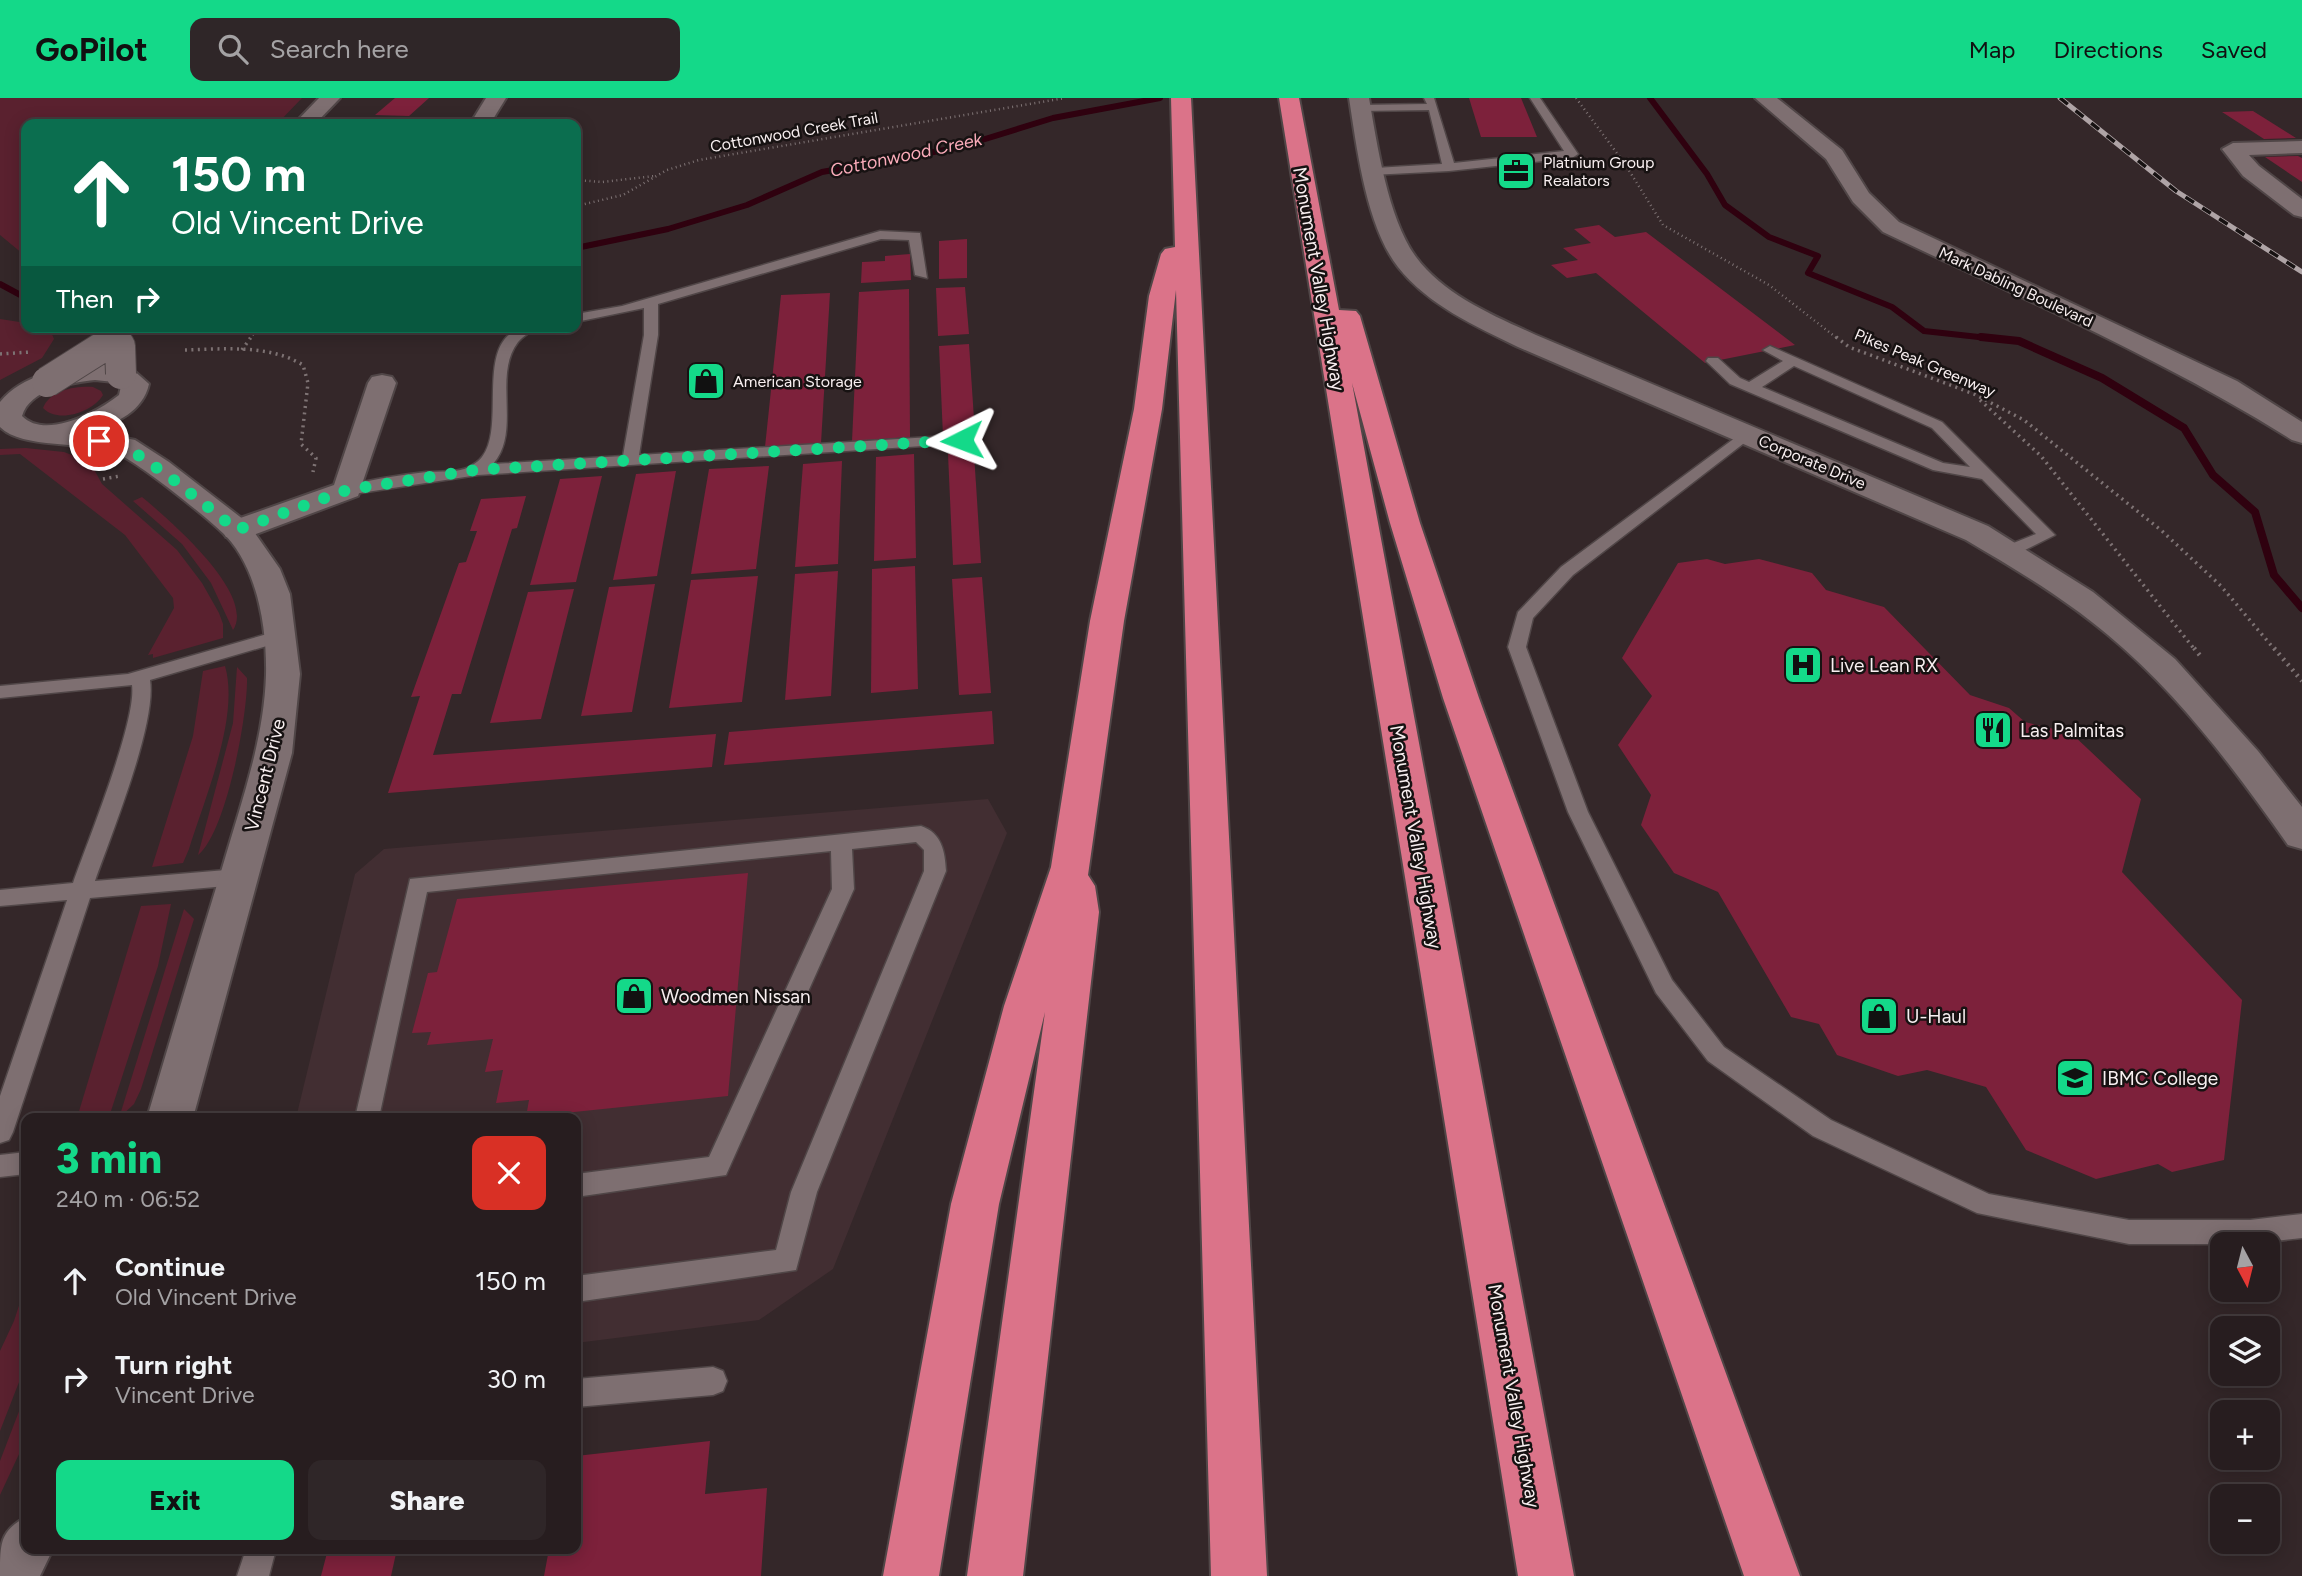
<!DOCTYPE html>
<html lang="en">
<head>
<meta charset="utf-8">
<style>
	body { margin:0; font-family:Figtree,sans-serif; background:#2f2628; color:#f1f3f6; height:100vh; display:flex; flex-direction:column; font-size:26px; white-space:nowrap }
	* { box-sizing:border-box; margin:0 }
	p { font-size:23px; color:#a4a2a4 }
	.icon { flex:none; width:38px; height:38px; fill:none; stroke:currentColor; stroke-width:2; stroke-linecap:round; stroke-linejoin:round }
	.map { position:relative; flex:1; overflow:hidden }
	.side { position:absolute; left:21px; top:1015px; width:560px; height:441px; display:flex; flex-direction:column; background:#271d1f; border-radius:14px; box-shadow:0 4px 18px #0003,0 0 0 2px #433b3d }
	.side>* { flex:none }
	.top-card { position:absolute; left:21px; top:21px; width:560px; height:214px; border-radius:14px; box-shadow:0 4px 18px #0003,0 0 0 2px #433b3d; background:#0b6e4f; color:#fff; overflow:hidden }
	.needle { width:46px; rotate:173deg }
	.tools { position:absolute; left:2210px; top:1134px; display:grid; gap:14px }
	.tools a { display:grid; place-items:center; width:70px; height:70px; border-radius:14px; background:#271d1f; box-shadow:0 4px 18px #0003,0 0 0 2px #433b3d; font-size:35px }
	.pin { position:absolute; display:grid; place-items:center; width:60px; height:60px; color:#fff; margin:-30px; border:4px solid #fff; border-radius:50%; box-shadow:0 2px 7px #0007 }
	.me { position:absolute; width:77px; margin:-38px; rotate:267deg; stroke-linejoin:round; filter:drop-shadow(0 0 5px #0008) }
	.turn { display:flex; align-items:center; gap:24px; height:147px; padding:0 35px; font-size:32px }
	.turn .icon { width:91px; height:91px; stroke-width:2.5 }
	.turn b { display:block; font-size:49px; line-height:60px }
	.then { display:flex; align-items:center; height:66px; padding:0 35px; background:#0003; gap:14px; font-size:26px }
	.round { display:grid; place-items:center; flex:none; width:74px; height:74px; border-radius:14px; background:#2f2628 }
	.summary { display:flex; align-items:center; justify-content:space-between; height:119px; padding:0 35px }
	h1 { font-size:42px; font-weight:800; line-height:52px; color:#14d989 }
	.action { display:flex; gap:14px; margin-top:auto; padding:14px 35px }
	.action a { flex:1; height:80px; border-radius:14px; background:#14d989; color:#111; font-size:28px; font-weight:800; line-height:80px; text-align:center }
	.action a+a { background:#2f2628; color:#f1f3f6 }
	ul { padding:0; list-style:none }
	li { display:flex; align-items:center; gap:21px; height:98px; padding:0 35px }
	li div { flex:1 }
	li b { display:block; font-size:26px }
	li em { font-style:normal }
	header { display:flex; align-items:center; gap:42px; box-sizing:border-box; height:98px; padding:0 35px; background:#14d989; color:#111 }
	header strong { font-size:33px }
	nav { display:flex; gap:38px; margin-inline-start:auto; font-size:24px }
	.search { width:490px; height:63px; background:#2f2628; display:flex; align-items:center; gap:18px; box-sizing:border-box; padding:0 24px; border-radius:14px; color:#a4a2a4; font-size:26px }
	.map>svg:first-child { display:block }
	.built { fill:#422e32 }
	.green { fill:#5a212f }
	.lines { fill:none; stroke-linecap:round; stroke-linejoin:round }
	.stream-far1 { stroke:#2f010f; stroke-width:6 }
	.stream { stroke:#2f010f; stroke-width:8 }
	.building { fill:#7d213b }
	.service-casing { stroke:#504647; stroke-width:3 }
	.minor-casing { stroke:#504647; stroke-width:4 }
	.tertiary-casing { stroke:#504647; stroke-width:4 }
	.motorway-casing { stroke:#504647; stroke-width:4 }
	.path-far2 { stroke:#7e7374; stroke-width:2.5; stroke-dasharray:1 3.5; stroke-linecap:butt }
	.path-far1 { stroke:#7e7374; stroke-width:3.5; stroke-dasharray:2 4.5; stroke-linecap:butt }
	.path { stroke:#7e7374; stroke-width:4.5; stroke-dasharray:2 5; stroke-linecap:butt }
	.service { fill:#7e6f71; fill-rule:evenodd }
	.minor { fill:#7e6f71; fill-rule:evenodd }
	.tertiary { fill:#7e6f71; fill-rule:evenodd }
	.motorway { fill:#db7389; fill-rule:evenodd }
	.rail-casing { stroke:#afa4a6; stroke-width:5 }
	.rail { stroke:#171212; stroke-width:3.5; stroke-dasharray:10; stroke-linecap:butt }
	.tertiary-bridge-casing { stroke:#504647; stroke-width:32; stroke-linecap:butt }
	.tertiary-bridge { stroke:#7e6f71; stroke-width:30 }
	.route { stroke:#14d989; stroke-width:12; stroke-dasharray:0 21.6 }
	.labels { text-anchor:middle; dominant-baseline:central; stroke-width:5; stroke-linejoin:round; paint-order:stroke }
	.far-street-label { font-size:16px; fill:#f8eff0; stroke:#171212 }
	.far-poi-label { font-size:16px; fill:#f8eff0; stroke:#171212; text-anchor:start }
	.far-water-label { font-size:18px; font-style:italic; fill:#faabb9; stroke:#171212 }
	.street-label { font-size:19px; fill:#f8eff0; stroke:#171212 }
	.poi-label { font-size:19px; fill:#f8eff0; stroke:#171212; text-anchor:start }
</style>
</head>
<body>
<header>
<strong>GoPilot</strong>
<div class="search"><svg class="icon" aria-label="search" viewBox="0 0 24 24"><circle cx="10" cy="10" r="6"/><path d="M15 15l6 6"/></svg>Search here</div>
<nav><a>Map</a><a>Directions</a><a>Saved</a></nav>
</header>
<div class="map">
<svg width="2302" height="1478" viewBox="0 0 2302 1478">
	<rect width="100%" height="100%" fill="#342729"/>
	<polygon class="built" points="988,701 1007,735 833,1171 759,1222 576,1245 576,1020 296,1020 355,776 384,751"/>
	<g class="green">
		<polygon points="0,0 302,0 277,26 26,26 26,156 23,156 0,137"/>
		<polygon points="0,221 26,225 26,229 49,229 54,241 42,260 0,282"/>
		<path d="M93,289L101,293L103,297C93,314 58,326 43,310C50,292 75,288 93,289Z"/>
		<polygon points="26,350 64,354 90,364 102,386 177,452 202,485 219,515 223,526 223,540 153,560 153,556 148,557 174,510 173,500 125,437 20,356 0,357 0,351"/>
		<path d="M142,399C166,419 257,496 233,532L211,485L182,446L133,403Z"/>
		<path d="M225,568C240,619 204,702 189,751L183,765L152,769L193,638L203,573Z"/>
		<path d="M237,569L247,580C248,617 226,735 198,757L233,625Z"/>
		<polygon points="171,806 158,868 111,1013 107,1020 77,1020 141,808"/>
		<polygon points="184,811 194,821 141,991 134,1006 119,1020"/>
		<polygon points="26,1186 26,1266 0,1333 0,1253 14,1223"/>
		<polygon points="26,1295 26,1341 0,1397 0,1363"/>
	</g>
	<g class="lines">
		<g class="stream-far1">
			<polyline points="1650,0 1707,76 1725,107 1769,139 1818,158 1808,175 1892,209 1924,233 1997,241"/>
			<polyline points="576,150 668,131 747,107 822,74 956,50 1053,20 1160,0"/>
			<polyline points="0,186 26,200"/>
		</g>
		<polyline class="stream" points="1981,239 2019,243 2102,280 2184,330 2213,377 2255,414 2274,477 2302,510"/>
	</g>
	<g class="building">
		<polygon points="395,0 429,0 409,18 375,17"/>
		<polygon points="1469,0 1521,0 1537,39 1481,39"/>
		<polygon points="2253,13 2296,40 2264,41 2222,14"/>
		<polygon points="2298,58 2302,60 2302,84 2265,59"/>
		<polygon points="1599,127 1615,139 1646,134 1795,247 1705,265 1596,175 1567,180 1551,167 1578,162 1563,150 1591,145 1574,131"/>
		<polygon points="967,141 967,180 939,181 939,143"/>
		<polygon points="910,156 911,182 861,185 862,164 885,163 885,158"/>
		<polygon points="965,189 969,236 938,238 936,190"/>
		<polygon points="909,191 910,339 852,343 859,194"/>
		<polygon points="830,195 821,345 765,349 781,197"/>
		<polygon points="969,246 975,336 943,338 939,248"/>
		<polygon points="974,355 981,465 953,467 948,356"/>
		<polygon points="914,356 916,460 874,463 876,359"/>
		<polygon points="842,363 838,466 795,469 803,366"/>
		<polygon points="769,368 756,471 691,476 709,371"/>
		<polygon points="676,373 657,478 613,482 636,376"/>
		<polygon points="602,378 576,484 530,487 560,381"/>
		<polygon points="526,398 517,430 512,431 461,596 452,596 433,657 716,636 712,669 388,695 420,598 411,599 459,465 466,464 477,433 470,433 481,401"/>
		<polygon points="1707,461 1725,466 1759,461 1812,475 1826,492 1884,509 1970,597 2009,610 2025,624 2071,635 2141,701 2122,774 2242,902 2224,1062 2172,1074 2158,1066 2096,1081 2026,1052 1986,989 1927,972 1898,978 1837,957 1819,926 1791,919 1718,794 1674,775 1641,727 1651,697 1618,647 1652,598 1622,560 1678,465"/>
		<polygon points="915,468 918,591 871,595 872,471"/>
		<polygon points="838,473 831,598 785,602 795,476"/>
		<polygon points="758,478 742,604 669,610 691,482"/>
		<polygon points="982,479 991,595 959,597 952,481"/>
		<polygon points="655,486 632,614 581,618 609,489"/>
		<polygon points="574,491 541,621 490,625 528,494"/>
		<polygon points="992,613 994,646 724,667 729,634"/>
		<polygon points="748,775 728,998 526,1019 529,1002 496,1005 503,972 485,974 493,941 427,947 431,934 412,935 428,875 437,874 457,801"/>
		<polygon points="710,1343 705,1396 767,1390 761,1478 544,1478 549,1451 576,1451 576,1358"/>
		<polygon points="328,1451 397,1451 391,1478 321,1478"/>
	</g>
	<g class="lines">
		<defs>
			<g id="service">
				<polygon points="1424,0 1434,0 1454,65 1564,53 1530,0 1540,0 1578,56 1572,60 1449,73 1371,77 1369,74 1375,70 1442,66 1429,12 1360,13 1354,10 1360,7 1427,6"/>
				<path d="M880,133L920,135L927,180L915,177L909,142L881,141L658,206V237L639,357L963,337L971,342L969,345L478,377L347,397L339,392L341,389C369,382 398,377 426,374C439,373 457,375 469,369C473,367 479,363 482,359C509,326 468,229 535,229C530,235 523,238 518,244C492,278 522,333 493,366L623,358L644,237V210L576,224V216L622,208Z"/>
				<path d="M1770,248L1942,324L2055,437L2013,458H2001L1998,454L2001,450L2036,436L1982,381L1933,372L1730,286L1706,263L1708,260H1718L1740,280L1749,284L1783,263L1763,252ZM1794,268L1932,330L1970,369L1943,365L1762,289Z"/>
				<polygon points="1747,331 1755,336 1752,339 1573,477 1533,520 1526,549 1588,714 1672,882 1724,949 1831,1022 1989,1096 2129,1122 2250,1122 2302,1116 2302,1140 2250,1146 2129,1146 1977,1115 1813,1038 1708,963 1656,895 1568,714 1508,549 1518,514 1561,469"/>
				<path d="M281,532L287,534L290,538L287,542L150,582C157,625 111,737 95,783L238,771L246,773L249,779L246,785L238,787L90,800L13,1034L9,1042L0,1045V998L67,802L0,808V792L73,785C87,745 137,623 132,587L0,600V588L128,576Z"/>
				<path d="M921,728C942,735 945,754 946,773L817,1094L796,1172L576,1204V1178L776,1152L791,1094L924,773V752L916,744L852,751L854,791L726,1077L576,1099V1076L709,1059L832,791L831,753L427,794L379,1020H355L410,781Z"/>
				<polygon points="26,1054 26,1076 0,1079 0,1057"/>
				<polygon points="713,1269 723,1273 727,1283 723,1293 713,1297 576,1309 576,1281"/>
				<polygon points="246,1451 276,1451 269,1478 237,1478"/>
			</g>
			<g id="minor">
				<polygon points="486,0 506,0 490,26 470,26"/>
				<polygon points="2302,43 2302,55 2249,57 2259,68 2302,101 2302,119 2294,117 2243,78 2222,51 2233,45"/>
				<polygon points="382,277 392,279 396,285 358,398 248,439 237,441 226,439 222,432 226,425 334,387 368,285 372,279"/>
			</g>
			<g id="tertiary">
				<polygon points="319,0 340,0 315,26 294,26"/>
				<path d="M1349,0H1369C1377,46 1388,121 1416,159C1444,197 1494,218 1536,237L1988,428L2093,494L2175,561L2258,653L2302,709V751L2288,747C2235,672 2179,596 2108,537C2064,500 2015,471 1966,442L1518,249C1475,228 1428,207 1398,169C1366,128 1357,51 1349,0Z"/>
				<path d="M1755,0H1777L1842,52L1869,95L1899,124L2237,283L2302,324V345L2292,342C2162,260 2021,200 1883,134L1853,104L1826,61Z"/>
				<path d="M95,266L131,270L149,286C143,313 117,325 92,333L135,342L169,364L248,425L280,471L290,496L300,576L292,655L193,1020H147C172,936 197,851 223,767C241,705 264,642 266,577C267,531 258,472 226,438C208,420 138,364 116,355C84,342 23,352 0,329V304C22,277 61,270 95,266ZM95,282L114,284L121,288L119,297C98,314 45,342 22,318C30,291 70,285 95,282Z"/>
				<path d="M26,1419V1451H53L40,1478H0C0,1445 0,1433 26,1419Z"/>
			</g>
			<g id="motorway">
				<polygon points="1171,0 1191,0 1267,1478 1211,1478 1176,192 1162,311 1124,523 1088,777 1095,788 1099,814 1023,1478 967,1478 1045,914 999,1106 939,1478 883,1478 951,1106 1004,908 1051,769 1090,523 1134,311 1149,198 1161,156 1165,151 1175,149"/>
				<polygon points="1279,0 1299,0 1339,212 1356,213 1360,218 1420,425 1479,600 1800,1478 1744,1478 1443,600 1390,425 1352,285 1574,1478 1518,1478"/>
			</g>
		</defs>
		<use href="#service" class="service-casing"/>
		<use href="#minor" class="minor-casing"/>
		<use href="#tertiary" class="tertiary-casing"/>
		<use href="#motorway" class="motorway-casing"/>
		<g class="path-far2">
			<polyline points="1576,0 1625,66 1663,127 1769,187 1838,241"/>
			<polyline points="576,82 602,84 655,78"/>
			<polyline points="576,108 623,97 667,72 699,62 1065,0"/>
			<polyline points="250,241 258,229"/>
		</g>
		<g class="path-far1">
			<polyline points="1836,239 1849,249 1974,296 2024,322 2162,433 2221,488 2275,552"/>
			<path d="M185,252C224,251 268,246 303,267L308,285L301,346L316,360L313,374"/>
			<polyline points="242,252 251,239"/>
			<polyline points="0,256 31,254"/>
			<polyline points="1980,302 2041,358 2195,552"/>
			<polyline points="103,381 120,378"/>
		</g>
		<g class="path">
			<polyline points="2194,550 2202,560"/>
			<polyline points="2274,550 2302,583"/>
		</g>
		<use href="#service" class="service"/>
		<use href="#minor" class="minor"/>
		<use href="#tertiary" class="tertiary"/>
		<use href="#motorway" class="motorway"/>
		<defs>
			<polyline id="rail" points="2060,0 2176,93 2302,174"/>
		</defs>
		<use href="#rail" class="rail-casing"/>
		<use href="#rail" class="rail"/>
		<defs>
			<polyline id="tertiary-bridge" points="47,284 115,241 120,248 121,276"/>
		</defs>
		<use href="#tertiary-bridge" class="tertiary-bridge-casing"/>
		<use href="#tertiary-bridge" class="tertiary-bridge"/>
	</g>
	<g class="lines">
		<polyline class="route" points="99,343 125,348 170,379 237,432 347,392 475,372 962,342"/>
	</g>
	<defs>
		<symbol id="office-square" viewBox="-11 -11 22 22"><rect x="-9" y="-9" width="18" height="18" rx="4" fill="#14d989" stroke="#171212"/><path d="M-6-3h4V-5.5h4V-3h4V5H-6ZM-1-4.5V-3h2v-1.5ZM-6 0V1H6V0Z" fill="#111"/></symbol>
		<symbol id="shop-square" viewBox="-11 -11 22 22"><rect x="-9" y="-9" width="18" height="18" rx="4" fill="#14d989" stroke="#171212"/><path d="M-5-2.5h2.3a2.7 3.5 0 0 1 5.4 0H5L5.5 6h-11ZM-1.5-2.5h3a1.5 2.3 0 0 0-3 0Z" fill="#111"/></symbol>
		<symbol id="hospital-square" viewBox="-11 -11 22 22"><rect x="-9" y="-9" width="18" height="18" rx="4" fill="#14d989" stroke="#171212"/><path d="M-5-5h3v3.5h4V-5h3V5h-3V1.5h-4V5h-3Z" fill="#111"/></symbol>
		<symbol id="restaurant-square" viewBox="-11 -11 22 22"><rect x="-9" y="-9" width="18" height="18" rx="4" fill="#14d989" stroke="#171212"/><path d="M-5-6h1v4h1v-4h1v4h1v-4h1v5L-1.5 .5V6h-2V.5L-5-1ZM5-6V6H3V1.5H1.5Q1.5-4 5-6Z" fill="#111"/></symbol>
		<symbol id="university-square" viewBox="-11 -11 22 22"><rect x="-9" y="-9" width="18" height="18" rx="4" fill="#14d989" stroke="#171212"/><path d="M0-5L7-2L0 1L-7-2ZM-4 1L0 2.5L4 1V4Q0 6-4 4Z" fill="#111"/></symbol>
	</defs>
	<g fill-rule="evenodd">
		<use href="#office-square" x="1494" y="51" width="44" height="44"/>
		<use href="#shop-square" x="684" y="261" width="44" height="44"/>
		<use href="#hospital-square" x="1781" y="545" width="44" height="44"/>
		<use href="#restaurant-square" x="1971" y="610" width="44" height="44"/>
		<use href="#shop-square" x="612" y="876" width="44" height="44"/>
		<use href="#shop-square" x="1857" y="896" width="44" height="44"/>
		<use href="#university-square" x="2053" y="958" width="44" height="44"/>
	</g>
	<g class="labels">
		<g class="far-street-label">
			<text transform="translate(794 34) rotate(-10)">Cottonwood Creek Trail</text>
			<text transform="translate(2016 189) rotate(25)">Mark Dabling Boulevard</text>
			<text transform="translate(1925 265) rotate(23)">Pikes Peak Greenway</text>
			<text transform="translate(1812 364) rotate(23)">Corporate Drive</text>
		</g>
		<g class="far-poi-label">
			<text x="1543" y="64">Platnium Group<tspan x="1543" dy="18">Realators</tspan></text>
			<text x="733" y="283">American Storage</text>
		</g>
		<g class="far-water-label">
			<text transform="translate(906 57) rotate(-12)">Cottonwood Creek</text>
		</g>
		<g class="street-label">
			<text transform="translate(1319 181) rotate(80)">Monument Valley Highway</text>
			<text transform="translate(265 677) rotate(-76)">Vincent Drive</text>
			<text transform="translate(1416 739) rotate(80)">Monument Valley Highway</text>
			<text transform="translate(1514 1298) rotate(80)">Monument Valley Highway</text>
		</g>
		<g class="poi-label">
			<text x="1830" y="567">Live Lean RX</text>
			<text x="2020" y="632">Las Palmitas</text>
			<text x="661" y="898">Woodmen Nissan</text>
			<text x="1906" y="918">U-Haul</text>
			<text x="2102" y="980">IBMC College</text>
		</g>
	</g>
</svg>
<div class="tools">
<a><svg class="needle" viewBox="-14 -14 28 28"><path d="M0-13l5 13h-10z" fill="#e53935"/><path d="M0 13l5-13h-10z" fill="#a4a2a4"/></svg></a>
<a><svg class="icon" aria-label="layers" viewBox="0 0 24 24"><path d="M12 4l9 5-9 5-9-5zM3 14l9 5 9-5"/></svg></a>
<a>+</a>
<a>−</a>
</div>
<div class="pin" style="left:99px;top:343px;background:#d93025"><svg class="icon" aria-label="arrive" viewBox="0 0 24 24"><path d="M6 21V4h12l-3 4 3 4H6"/></svg></div>
<svg class="me" style="left:962px;top:342px" viewBox="-20 -20 40 40"><path d="M0-17L14 15 0 8-14 15z" fill="#14d989" stroke="#fff" stroke-width="4"/></svg>
<div class="top-card">
<div class="turn"><svg class="icon" aria-label="ahead" viewBox="0 0 24 24"><path d="M12 20V5M6 11l6-6 6 6"/></svg><div><b>150 m</b>Old Vincent Drive</div></div>
<div class="then">Then<svg class="icon" aria-label="right" viewBox="0 0 24 24"><path d="M7 20v-9h11M14 6l5 5-5 5"/></svg></div>
</div>
<section class="side">
<div class="summary"><div><h1>3 min</h1><p>240 m · 06:52</p></div><a class="round" style="background:#d93025;color:#fff"><svg class="icon" aria-label="close" viewBox="0 0 24 24"><path d="M6 6l12 12M18 6L6 18"/></svg></a></div>
<ul>
<li><svg class="icon" aria-label="ahead" viewBox="0 0 24 24"><path d="M12 20V5M6 11l6-6 6 6"/></svg><div><b>Continue</b><p>Old Vincent Drive</p></div><em>150 m</em></li>
<li><svg class="icon" aria-label="right" viewBox="0 0 24 24"><path d="M7 20v-9h11M14 6l5 5-5 5"/></svg><div><b>Turn right</b><p>Vincent Drive</p></div><em>30 m</em></li>
</ul>
<div class="action"><a>Exit</a><a>Share</a></div>
</section>
</div>
</body>
</html>
